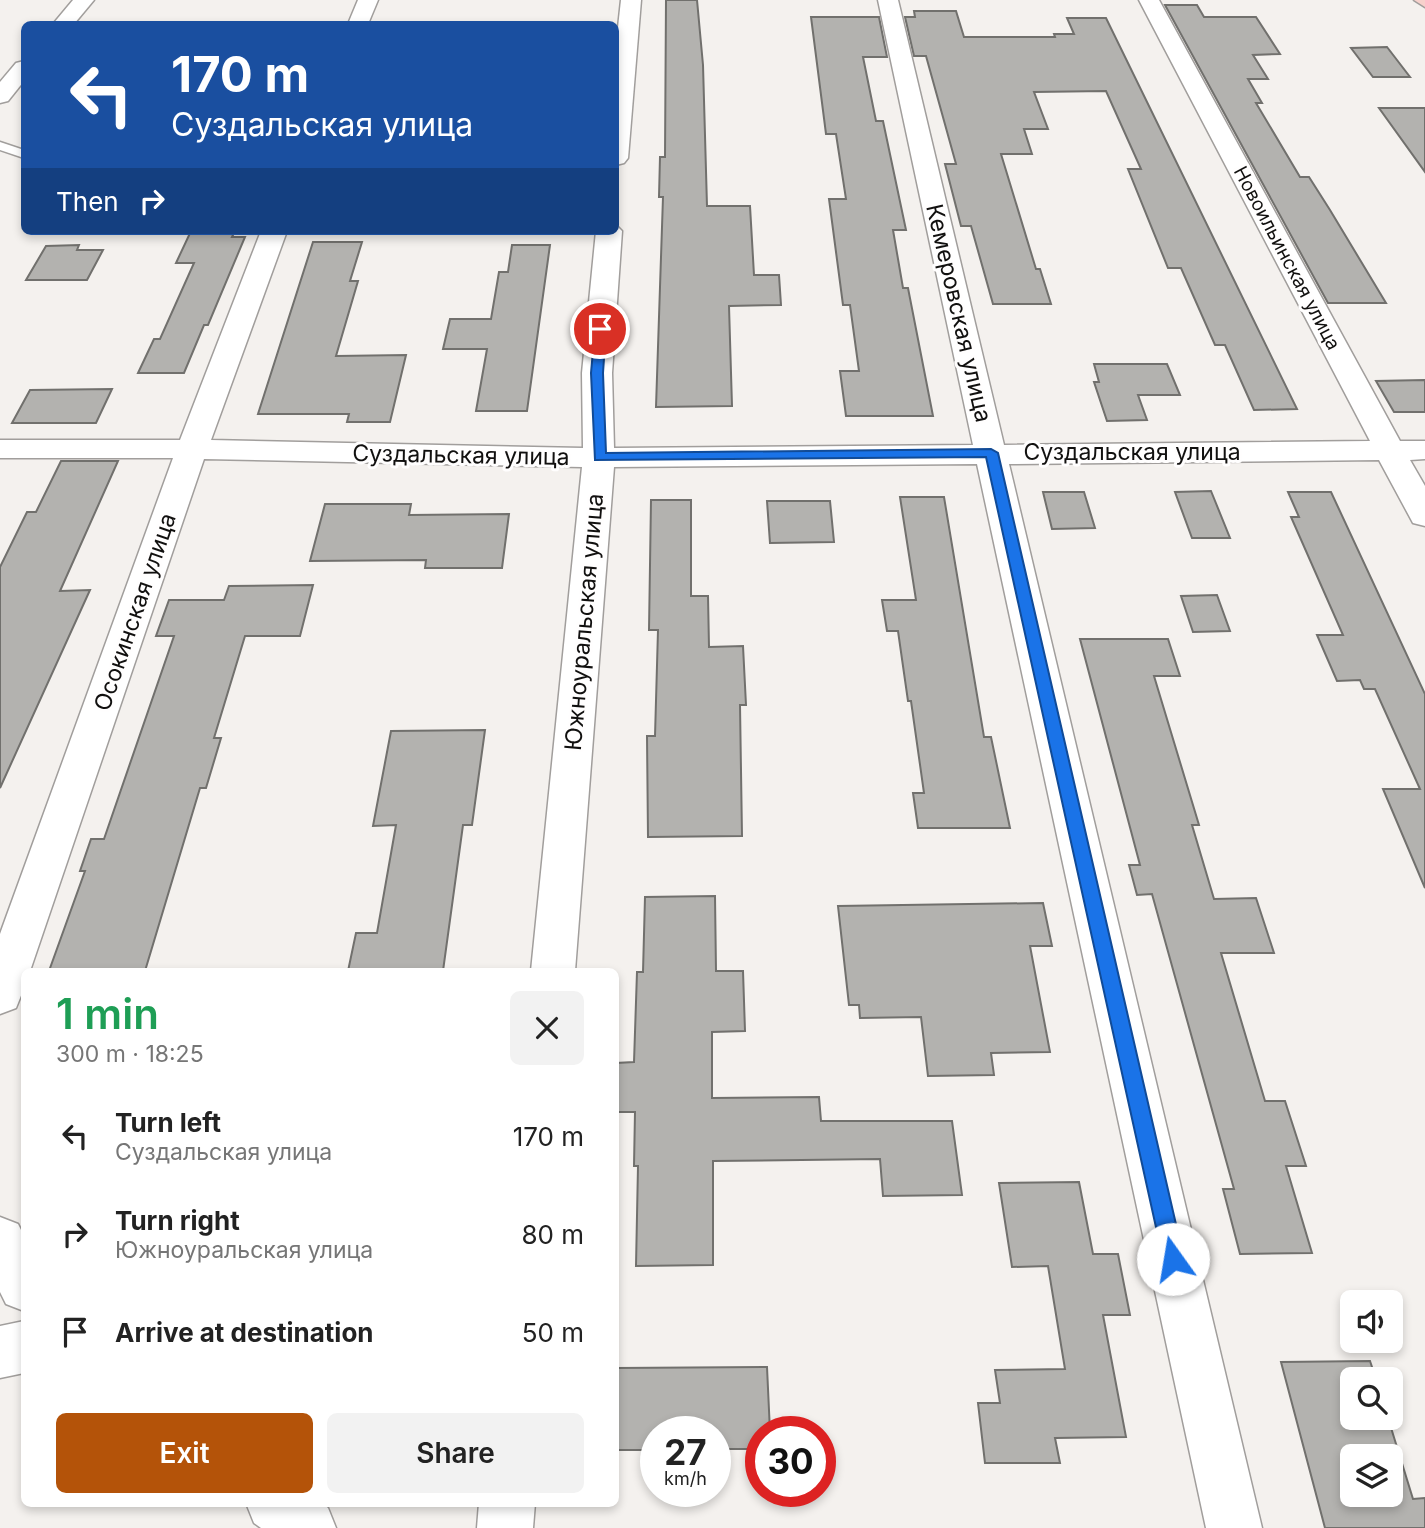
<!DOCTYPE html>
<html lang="en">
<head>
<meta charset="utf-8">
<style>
	body { margin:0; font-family:Inter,sans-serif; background:#f2f2f2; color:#222; height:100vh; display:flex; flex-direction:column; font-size:26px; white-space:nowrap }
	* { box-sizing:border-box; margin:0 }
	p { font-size:23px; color:#767676 }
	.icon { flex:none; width:38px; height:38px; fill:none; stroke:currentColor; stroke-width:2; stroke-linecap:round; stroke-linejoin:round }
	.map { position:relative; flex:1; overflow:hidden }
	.details { position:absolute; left:21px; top:968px; width:598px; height:539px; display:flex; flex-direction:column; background:#fff; border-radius:10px; box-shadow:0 4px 10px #0003 }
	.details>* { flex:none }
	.hud { position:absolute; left:21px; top:21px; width:598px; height:214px; border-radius:10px; box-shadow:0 4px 10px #0003; background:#1a4fa0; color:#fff; overflow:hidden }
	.controls { position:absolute; left:1340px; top:1290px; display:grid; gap:14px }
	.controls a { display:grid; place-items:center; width:63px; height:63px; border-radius:10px; background:#fff; box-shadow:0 4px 10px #0003; font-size:35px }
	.speed { position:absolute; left:640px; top:1416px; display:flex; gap:14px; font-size:35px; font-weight:700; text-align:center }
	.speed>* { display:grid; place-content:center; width:91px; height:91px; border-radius:50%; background:#fff; box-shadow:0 4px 10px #0003; line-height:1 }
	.speed small { font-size:18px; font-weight:400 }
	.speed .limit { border:10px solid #d22; background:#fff; color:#111 }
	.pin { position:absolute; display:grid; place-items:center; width:60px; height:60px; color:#fff; margin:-30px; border:4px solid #fff; border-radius:50%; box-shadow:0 2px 7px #0007 }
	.me { position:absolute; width:77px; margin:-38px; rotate:347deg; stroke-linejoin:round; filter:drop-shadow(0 0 5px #0008) }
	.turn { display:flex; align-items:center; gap:24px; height:147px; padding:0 35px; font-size:32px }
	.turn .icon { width:91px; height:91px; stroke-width:2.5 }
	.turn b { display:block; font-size:49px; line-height:60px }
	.then { display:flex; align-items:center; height:66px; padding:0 35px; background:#0003; gap:14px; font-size:26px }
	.round { display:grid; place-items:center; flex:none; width:74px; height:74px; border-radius:10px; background:#f2f2f2 }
	.head { display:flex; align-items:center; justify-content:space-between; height:119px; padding:0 35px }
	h1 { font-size:42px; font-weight:600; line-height:52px; color:#1e9e55 }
	.action { display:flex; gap:14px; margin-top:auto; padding:14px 35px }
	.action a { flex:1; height:80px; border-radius:10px; background:#b45309; color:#fff; font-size:28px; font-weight:600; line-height:80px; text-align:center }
	.action a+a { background:#f2f2f2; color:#222 }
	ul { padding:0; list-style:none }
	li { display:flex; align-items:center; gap:21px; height:98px; padding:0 35px }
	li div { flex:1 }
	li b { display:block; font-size:26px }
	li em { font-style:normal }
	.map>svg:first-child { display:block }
	.building { fill:#b3b2af; stroke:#71706d; stroke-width:2; fill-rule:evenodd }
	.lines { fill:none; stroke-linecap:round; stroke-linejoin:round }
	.lane-casing { stroke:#a19e9c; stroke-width:3 }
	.street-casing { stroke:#a19e9c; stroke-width:3 }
	.secondary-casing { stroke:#a19e9c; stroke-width:3 }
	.lane { fill:#fff; fill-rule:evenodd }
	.street { fill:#fff; fill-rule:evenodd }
	.secondary { fill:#f7d1cc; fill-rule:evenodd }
	.route { fill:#1a73e8; stroke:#114b97; stroke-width:2 }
	.labels { text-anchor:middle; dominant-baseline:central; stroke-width:6; stroke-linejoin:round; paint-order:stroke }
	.far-street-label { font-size:19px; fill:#11100f; stroke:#fffefe }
	.street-label { font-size:23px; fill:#11100f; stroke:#fffefe }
</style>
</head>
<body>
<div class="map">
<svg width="1425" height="1528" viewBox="0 0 1425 1528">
	<rect width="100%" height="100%" fill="#f4f1ee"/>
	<g class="building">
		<polygon points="666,0 697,0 703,65 707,206 750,206 754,275 779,275 781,305 729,306 732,406 656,407 663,197 659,197 660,157 665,157"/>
		<polygon points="1165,5 1197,5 1204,17 1256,17 1280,54 1253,55 1268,79 1248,79 1262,103 1256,103 1300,177 1309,177 1330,210 1386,303 1328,303"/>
		<polygon points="914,11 956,11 964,37 1055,37 1054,34 1074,34 1067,18 1106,18 1297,409 1254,410 1225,345 1215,345 1181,268 1168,268 1128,169 1141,169 1106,91 1034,92 1048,129 1024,129 1032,154 1001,154 1036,269 1040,269 1051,304 993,304 971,226 961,226 945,164 956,164 926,56 914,56 905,17 915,17"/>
		<polygon points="811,17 879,17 887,57 863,57 876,121 883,121 906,230 893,230 903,288 908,288 933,416 846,416 840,371 859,371 850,305 843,305 829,199 846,199 836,134 826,134"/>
		<polygon points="1387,47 1410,77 1373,77 1351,48"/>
		<polygon points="1379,108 1425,108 1425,172"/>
		<polygon points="191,231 235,231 232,237 245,237 208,325 204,325 184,373 138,373 154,339 160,339 194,263 176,263"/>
		<polygon points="313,242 362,242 350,281 358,281 336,356 406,355 390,422 347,422 349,414 258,414"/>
		<polygon points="79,245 77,250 103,250 87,280 26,280 46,246"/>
		<polygon points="512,245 550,245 527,411 476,411 487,349 443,349 450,319 491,319 499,272 508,272"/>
		<polygon points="1094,364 1167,364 1180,395 1138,395 1147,420 1107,421 1094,382 1099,382"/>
		<polygon points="1425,380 1425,412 1394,412 1376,381"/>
		<polygon points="112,389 96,423 12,423 30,390"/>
		<polygon points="61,461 118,461 60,591 90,590 0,788 0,567 27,512 36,512"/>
		<polygon points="1211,491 1230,538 1192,538 1175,492"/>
		<polygon points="1043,492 1084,492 1095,528 1052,529"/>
		<polygon points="1288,492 1331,492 1425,694 1425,888 1383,789 1420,789 1375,689 1364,689 1360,680 1337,681 1317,635 1343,635 1291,517 1299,517"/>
		<polygon points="900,497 944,497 984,737 991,737 1010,828 918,828 913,793 924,793 911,701 908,701 898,631 887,631 882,600 916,600"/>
		<polygon points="651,500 691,500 691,596 708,596 709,647 743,646 746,705 740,705 742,836 648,837 647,736 655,736 658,630 649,630"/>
		<polygon points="767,501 830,501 834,542 770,543"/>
		<polygon points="325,504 411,504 409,515 509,514 502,568 425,568 426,560 310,561"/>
		<polygon points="313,585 300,636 245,636 214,738 221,738 206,788 200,788 145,971 49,971 85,871 80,871 91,839 104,839 174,636 156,636 169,600 224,600 229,586"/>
		<polygon points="1217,595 1230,631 1193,632 1181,596"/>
		<polygon points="1080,639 1168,639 1180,676 1154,676 1199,825 1192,825 1214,899 1256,898 1274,953 1221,953 1265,1101 1285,1101 1306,1166 1286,1166 1312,1253 1240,1254 1223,1189 1234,1189 1152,894 1137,895 1129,865 1140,865"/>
		<polygon points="485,730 472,825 463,825 443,971 348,971 356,933 377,933 396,825 373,826 391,731"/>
		<polygon points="715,896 716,971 743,971 745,1031 712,1032 712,1098 819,1097 821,1121 952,1121 962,1195 883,1196 880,1159 713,1161 713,1265 636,1266 638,1166 634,1166 635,1112 616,1112 616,1063 634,1062 637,972 643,972 645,897"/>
		<polygon points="1043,903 1052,946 1030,946 1050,1052 991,1053 994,1075 928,1076 921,1017 860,1018 859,1005 849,1005 838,906"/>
		<polygon points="1079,1182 1093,1254 1118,1254 1130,1315 1103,1315 1126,1437 1055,1438 1060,1463 985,1463 978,1403 1000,1403 995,1370 1065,1369 1048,1266 1012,1267 999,1183"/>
		<path d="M1370,1361L1376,1379H1353V1418H1388L1413,1499L1425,1498V1528H1325L1281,1362ZM1353,1456H1391V1494H1353Z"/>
		<polygon points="767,1367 770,1432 761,1432 761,1449 716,1449 716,1432 656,1432 656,1450 616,1450 616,1368"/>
	</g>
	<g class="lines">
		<defs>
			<polygon id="lane" points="0,142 24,150 24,158 0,150"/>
			<g id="street">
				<polygon points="73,0 94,0 74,24 53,24"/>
				<polygon points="358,0 378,0 368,24 348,24"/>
				<polygon points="621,0 641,0 628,158 624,163 616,165 616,46"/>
				<polygon points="878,0 898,0 1004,445 1370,441 1139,0 1159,0 1400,441 1425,441 1425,459 1410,460 1425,486 1425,526 1413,523 1379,460 1009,464 1262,1528 1206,1528 977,464 614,467 575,971 531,971 582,467 204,459 30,971 24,971 24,988 16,1008 0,1014 0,934 173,458 0,458 0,440 180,440 261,231 287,231 211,440 583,448 582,373 596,231 616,231 616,225 622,231 612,373 614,448 973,445"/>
				<polygon points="24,61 24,81 8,101 0,103 0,82 16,63"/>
				<polygon points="0,1217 18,1224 24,1236 24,1311 6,1304 0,1292"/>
				<polygon points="24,1321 24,1373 0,1378 0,1326"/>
				<polygon points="246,1503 322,1503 328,1508 336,1528 261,1528 254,1523"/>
				<polygon points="479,1503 535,1503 533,1528 477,1528"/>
			</g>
			<polygon id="secondary" points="1414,0 1425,0 1425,7"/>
		</defs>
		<use href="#lane" class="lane-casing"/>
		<use href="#street" class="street-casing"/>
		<use href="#secondary" class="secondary-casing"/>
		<use href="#lane" class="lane"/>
		<use href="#street" class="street"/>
		<use href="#secondary" class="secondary"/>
	</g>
	<polygon class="route" points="600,326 606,329 603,373 606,453 991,449 998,453 1184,1259 1181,1267 1173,1270 1166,1267 1163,1259 986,457 595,460 591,373 595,329"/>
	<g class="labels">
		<g class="far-street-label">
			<text transform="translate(1287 258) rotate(62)">Новоильинская улица</text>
		</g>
		<g class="street-label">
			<text transform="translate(959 313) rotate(77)">Кемеровская улица</text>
			<text x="1132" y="452">Суздальская улица</text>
			<text transform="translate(461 455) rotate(1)">Суздальская улица</text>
			<text transform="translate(135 612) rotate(-71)">Осокинская улица</text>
			<text transform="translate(584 622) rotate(-85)">Южноуральская улица</text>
		</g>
	</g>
</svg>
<div class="controls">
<a><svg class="icon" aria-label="sound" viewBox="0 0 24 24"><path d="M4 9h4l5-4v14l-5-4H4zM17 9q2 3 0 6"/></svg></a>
<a><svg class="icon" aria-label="search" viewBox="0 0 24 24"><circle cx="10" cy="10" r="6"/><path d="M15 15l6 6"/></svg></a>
<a><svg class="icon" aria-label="layers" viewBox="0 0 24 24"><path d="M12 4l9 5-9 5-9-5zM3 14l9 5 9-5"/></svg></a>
</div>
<div class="speed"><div>27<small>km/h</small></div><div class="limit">30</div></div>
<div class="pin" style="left:600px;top:329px;background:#d93025"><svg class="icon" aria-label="arrive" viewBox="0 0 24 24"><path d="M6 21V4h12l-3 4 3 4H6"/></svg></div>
<svg class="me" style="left:1173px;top:1259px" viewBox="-20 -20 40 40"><circle r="19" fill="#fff"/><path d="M0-13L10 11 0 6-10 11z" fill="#1a73e8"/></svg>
<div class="hud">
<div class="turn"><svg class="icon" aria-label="left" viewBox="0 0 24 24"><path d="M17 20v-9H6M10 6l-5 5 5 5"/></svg><div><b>170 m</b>Суздальская улица</div></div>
<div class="then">Then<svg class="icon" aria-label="right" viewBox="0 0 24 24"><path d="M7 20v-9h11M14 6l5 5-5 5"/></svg></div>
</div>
<section class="details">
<div class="head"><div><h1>1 min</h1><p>300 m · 18:25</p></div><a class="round"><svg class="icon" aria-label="close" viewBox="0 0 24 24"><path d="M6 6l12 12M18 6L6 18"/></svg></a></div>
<ul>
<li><svg class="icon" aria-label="left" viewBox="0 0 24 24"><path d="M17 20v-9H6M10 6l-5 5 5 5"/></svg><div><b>Turn left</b><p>Суздальская улица</p></div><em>170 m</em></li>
<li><svg class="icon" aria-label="right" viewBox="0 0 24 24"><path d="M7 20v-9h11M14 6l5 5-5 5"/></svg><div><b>Turn right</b><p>Южноуральская улица</p></div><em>80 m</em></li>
<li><svg class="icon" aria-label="arrive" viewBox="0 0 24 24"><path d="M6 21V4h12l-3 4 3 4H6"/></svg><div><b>Arrive at destination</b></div><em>50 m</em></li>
</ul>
<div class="action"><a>Exit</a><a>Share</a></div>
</section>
</div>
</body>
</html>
